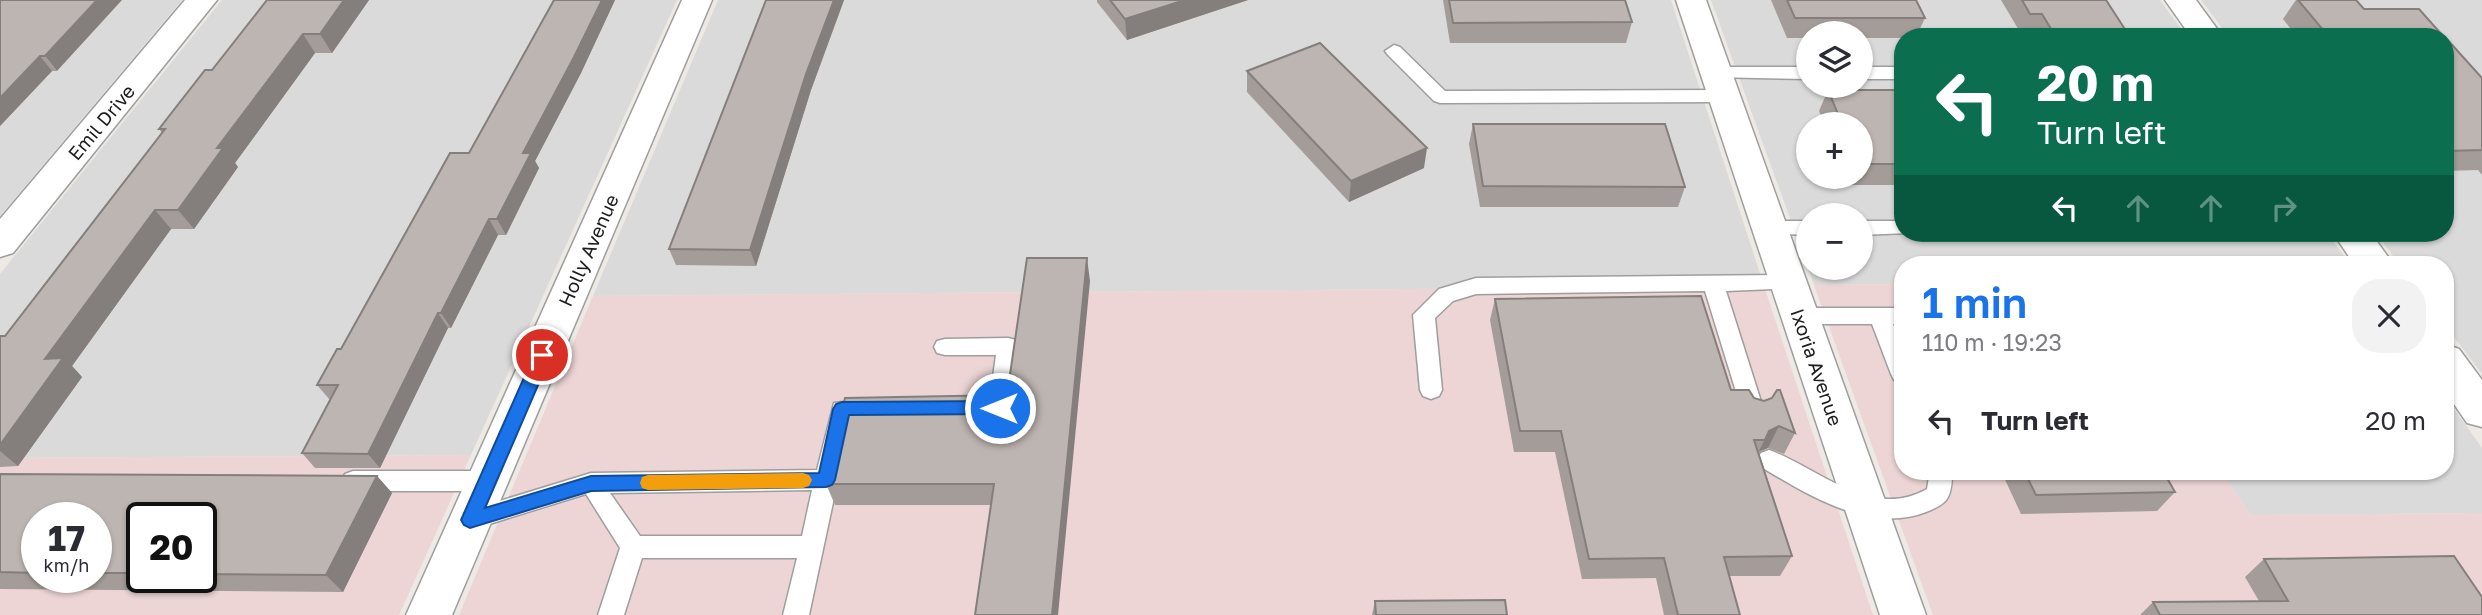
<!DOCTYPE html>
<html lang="en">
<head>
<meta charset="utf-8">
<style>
	body { margin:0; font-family:"Golos Text",sans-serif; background:#f2f2f3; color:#2b2b33; height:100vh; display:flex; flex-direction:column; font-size:26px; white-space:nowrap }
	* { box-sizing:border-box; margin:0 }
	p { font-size:23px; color:#7c7c81 }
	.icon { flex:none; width:38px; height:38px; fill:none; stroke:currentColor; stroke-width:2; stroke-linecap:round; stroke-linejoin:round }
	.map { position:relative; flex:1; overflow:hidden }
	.panel { position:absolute; left:1894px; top:256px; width:560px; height:224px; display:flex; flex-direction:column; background:#fff; border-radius:28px; box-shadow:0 2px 5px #0004 }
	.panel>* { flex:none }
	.banner { position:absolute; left:1894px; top:28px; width:560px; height:214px; border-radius:28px; box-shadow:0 2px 5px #0004; background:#0b6e4f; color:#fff; overflow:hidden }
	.controls { position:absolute; left:1796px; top:21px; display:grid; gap:14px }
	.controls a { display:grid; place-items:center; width:77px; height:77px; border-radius:50%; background:#fff; box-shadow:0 2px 5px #0004; font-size:35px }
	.speed { position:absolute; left:21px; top:502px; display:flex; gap:14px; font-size:35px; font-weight:700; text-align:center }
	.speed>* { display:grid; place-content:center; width:91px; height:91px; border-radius:50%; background:#fff; box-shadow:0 2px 5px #0004; line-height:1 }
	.speed small { font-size:18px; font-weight:400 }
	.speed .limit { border:4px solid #111; border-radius:10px; background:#fff; color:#111 }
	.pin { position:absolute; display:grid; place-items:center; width:60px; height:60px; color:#fff; margin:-30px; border:4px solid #fff; border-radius:50%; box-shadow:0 2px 7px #0007 }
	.me { position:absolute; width:77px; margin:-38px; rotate:270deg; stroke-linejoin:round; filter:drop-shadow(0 0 5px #0008) }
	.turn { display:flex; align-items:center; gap:24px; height:147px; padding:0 28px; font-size:32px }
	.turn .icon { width:91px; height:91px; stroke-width:2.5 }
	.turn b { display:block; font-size:49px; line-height:60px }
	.lanes { display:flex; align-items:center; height:66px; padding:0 28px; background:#0003; justify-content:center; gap:35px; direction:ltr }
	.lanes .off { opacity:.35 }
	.round { display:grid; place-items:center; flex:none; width:74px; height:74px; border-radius:28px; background:#f2f2f3 }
	.overview { display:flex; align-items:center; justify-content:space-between; height:119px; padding:0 28px }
	h1 { font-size:42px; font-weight:600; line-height:52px; color:#1a73e8 }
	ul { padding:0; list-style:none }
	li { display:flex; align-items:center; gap:21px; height:91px; padding:0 28px }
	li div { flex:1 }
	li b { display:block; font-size:26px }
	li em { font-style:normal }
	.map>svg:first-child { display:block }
	.residential { fill:#dbdada; fill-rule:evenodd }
	.commercial { fill:#ecd5d4; fill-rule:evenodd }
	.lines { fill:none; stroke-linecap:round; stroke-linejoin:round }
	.service-casing { stroke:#9e9e9e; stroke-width:3 }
	.minor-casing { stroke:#9e9e9e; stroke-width:3 }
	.service { fill:#fff; fill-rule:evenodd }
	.minor { fill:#fff; fill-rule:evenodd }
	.wall { fill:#a39c98; fill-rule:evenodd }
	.shaded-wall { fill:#847f7c }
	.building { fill:#bdb5b1; stroke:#847f7c; stroke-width:2 }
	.route { fill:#1a73e8; stroke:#114b97; stroke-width:2 }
	.slow { fill:#f59e0b }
	.labels { text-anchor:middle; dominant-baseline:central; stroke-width:6; stroke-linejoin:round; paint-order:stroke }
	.street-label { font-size:19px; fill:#1d1d1d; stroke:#fff }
</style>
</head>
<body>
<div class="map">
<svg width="2482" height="615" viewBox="0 0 2482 615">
	<rect width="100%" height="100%" fill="#ede9e4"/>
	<g class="residential">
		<polygon points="0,0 182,0 0,216"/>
		<polygon points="222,0 677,0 471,455 0,458 0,274"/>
		<polygon points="718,0 1671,0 1764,286 593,296"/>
		<path d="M1711,0H2160L2187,37H1902V233H2327L2350,264H1902V284L1814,285L1808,268H1860V215H1808V268ZM1808,33H1860V86H1808ZM1808,124H1860V177H1808Z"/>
		<polygon points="2201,0 2482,0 2482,374 2445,325 2445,264 2399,264 2376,233 2445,233 2445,37 2229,37"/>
		<polygon points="2445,396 2482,448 2482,513 2251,515 2220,471 2445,471"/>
	</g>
	<g class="commercial">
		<polygon points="1902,284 1902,471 2220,471 2251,515 2482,513 2482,615 1933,615 1814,285"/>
		<polygon points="1764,286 1873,615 459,615 593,296"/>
		<path d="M471,455L399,615H0V458ZM37,518H96V578H37ZM142,518H201V578H142Z"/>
	</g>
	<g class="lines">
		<defs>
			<g id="service">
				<polygon points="1394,45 1400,47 1445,91 1724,90 1733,96 1724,102 1440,103 1434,101 1388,55 1385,51"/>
				<polygon points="1716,67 1808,67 1808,79 1710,77 1707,73 1710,69"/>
				<rect x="1860" y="67" width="42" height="12"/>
				<polygon points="1771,221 1808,221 1808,235 1764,233 1761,228 1764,223"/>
				<polygon points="1860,221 1902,221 1902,233 1909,233 1860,235"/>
				<polygon points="1788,275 1795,278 1798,283 1795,288 1726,291 1764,411 1761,417 1753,420 1745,417 1742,411 1705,291 1476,294 1453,301 1435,318 1442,390 1439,396 1431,399 1423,396 1420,390 1413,315 1439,289 1476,278"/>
				<polygon points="1800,308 1902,308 1902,324 1893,324 1902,347 1902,383 1894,380 1891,374 1872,324 1800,324 1793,322 1789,316 1793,310"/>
				<polygon points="1008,338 1016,340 1019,346 1011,408 1008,414 986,417 978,414 975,408 978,402 990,399 996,355 945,355 937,353 934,347 937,341 945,339"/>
				<path d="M870,399L878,402L881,408L878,414L851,418L809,615H783L797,558H642L624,615H598L620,548L586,494L470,530L462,527L458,520L462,513L470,510L591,473L817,470L834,403ZM812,490L802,536H640L610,493Z"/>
				<path d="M1769,450C1819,468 1871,521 1927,489L1930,471H1952C1952,479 1952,490 1948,497C1945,504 1934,509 1926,512C1870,534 1808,495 1761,467L1757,460L1761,453Z"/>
				<polygon points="353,471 487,471 495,474 499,481 495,488 487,491 353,491 345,488 341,481 345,474"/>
			</g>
			<g id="minor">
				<polygon points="185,0 217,0 13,253 0,257 0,219"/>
				<polygon points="682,0 712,0 452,615 406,615"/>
				<polygon points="1676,0 1706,0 1926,615 1880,615"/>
				<polygon points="2165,0 2196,0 2223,37 2191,37"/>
				<polygon points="2333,233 2371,233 2393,264 2354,264"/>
				<polygon points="2445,344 2459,349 2482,380 2482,427 2467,423 2445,391"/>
			</g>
		</defs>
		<use href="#service" class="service-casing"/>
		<use href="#minor" class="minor-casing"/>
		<use href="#service" class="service"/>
		<use href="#minor" class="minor"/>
	</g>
	<g class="wall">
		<polygon points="0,0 57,71 52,71 0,126"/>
		<polygon points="267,0 369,0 332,53 315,53 235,163 238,167 194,229 171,229 72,366 82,377 18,466 0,467 0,336 5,336 162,133 159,129 212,70"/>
		<polygon points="554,0 615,0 581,73 535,161 539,168 506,235 498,235 451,328 448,328 380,468 315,468 302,453 330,400 317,385 469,153"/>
		<polygon points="766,0 844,0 811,90 756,266 676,265 669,249"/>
		<polygon points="1097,0 1248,0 1127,40 1097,2"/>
		<polygon points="1443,0 1625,0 1632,22 1626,43 1450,43"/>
		<polygon points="1771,0 1916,0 1925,18 1916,37 1902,37 1902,38 1860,38 1860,33 1808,33 1808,38 1787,38"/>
		<polygon points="2001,0 2106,0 2130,37 2034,37 2032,32 2020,32"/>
		<polygon points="2296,0 2356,0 2364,9 2444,37 2297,37 2283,19"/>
		<polygon points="2445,37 2482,78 2482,175 2478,170 2445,171"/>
		<polygon points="1247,71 1424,168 1349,202 1247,92"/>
		<polygon points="1828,90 1902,90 1902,185 1849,185 1846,177 1860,177 1860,124 1825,124 1819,111"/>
		<polygon points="1473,124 1685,187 1678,207 1480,207 1469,144"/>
		<polygon points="2204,259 2277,264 2200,264"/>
		<polygon points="1090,281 991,505 835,505 826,484 1007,395"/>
		<polygon points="1495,299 1731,390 1754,398 1795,433 1784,454 1768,448 1759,453 1792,556 1780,576 1729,576 1740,615 1664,615 1656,578 1582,579 1555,452 1514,452 1490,320"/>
		<polygon points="2001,471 2163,471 2175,492 2157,511 2021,514"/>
		<path d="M0,474L377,476L392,493L343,592L0,589ZM37,518H96V578H37ZM142,518H201V578H142Z"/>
		<polygon points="2264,559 2482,615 2140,615 2153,602 2259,601 2245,577"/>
		<polygon points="1375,601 1507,615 1372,615"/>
	</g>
	<g class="shaded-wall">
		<polygon points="97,0 122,0 57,71 45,56"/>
		<polygon points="344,0 369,0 332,53 320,34"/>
		<polygon points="602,0 615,0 581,73 535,161 539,168 506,235 497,219 523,153"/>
		<polygon points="834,0 844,0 811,90 756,266 750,250 806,74"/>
		<polygon points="1185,0 1248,0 1127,40 1125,19"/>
		<polygon points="303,34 315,53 235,163 238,167 194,229 178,210 217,148"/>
		<polygon points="40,56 52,71 0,126 0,98"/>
		<polygon points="1427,148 1424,168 1349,202 1351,181"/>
		<polygon points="155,210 171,229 72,366 82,377 18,466 0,451 0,445 45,359"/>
		<polygon points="489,219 498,235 451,328 441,313"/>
		<polygon points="1087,258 1090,281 1058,615 1052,615"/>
		<polygon points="438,313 448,328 380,468 368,454"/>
		<polygon points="1779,426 1768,448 1759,451 1769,431"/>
		<polygon points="377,476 392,493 343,592 326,575"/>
	</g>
	<g class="building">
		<polygon points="0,0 97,0 45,56 40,56 0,98"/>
		<polygon points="267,0 344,0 320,34 303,34 217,148 223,148 178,210 155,210 45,359 63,358 0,445 0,336 5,336 165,129 159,129 205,70 212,70"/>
		<polygon points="554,0 602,0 574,57 523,153 531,153 497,219 489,219 441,313 438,313 368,454 302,453 338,385 317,385 337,349 341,349 450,153 469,153"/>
		<polygon points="766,0 834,0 806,74 750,250 669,249"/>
		<polygon points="1110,0 1185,0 1125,19"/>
		<polygon points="1449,0 1625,0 1632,22 1453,23"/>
		<polygon points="1787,0 1916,0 1925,18 1795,18"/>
		<polygon points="2022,0 2106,0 2130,37 2056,37 2042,14 2030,14"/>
		<polygon points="2298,0 2356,0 2364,9 2419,9 2444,37 2329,37"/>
		<polygon points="2445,37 2482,78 2482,150 2445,151"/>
		<polygon points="1320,43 1427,148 1351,181 1247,71"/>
		<polygon points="1828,90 1902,90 1902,164 1860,164 1860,124 1842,124"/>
		<polygon points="1473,124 1665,124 1685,187 1483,186"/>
		<polygon points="1027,258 1087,258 1052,615 975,615 994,484 826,484 845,398 1007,395"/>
		<polygon points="2204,259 2274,259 2277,264 2207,264"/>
		<polygon points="1701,296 1731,390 1749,390 1754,398 1764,401 1772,398 1777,390 1780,390 1795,433 1779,426 1769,431 1765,440 1754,440 1792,556 1724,557 1740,615 1678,615 1664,558 1589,559 1561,431 1520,431 1495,299"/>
		<polygon points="2024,471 2163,471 2175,492 2036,495"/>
		<polygon points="0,474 377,476 326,575 201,574 201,518 142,518 142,573 96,573 96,518 37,518 37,573 0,572"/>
		<polygon points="2454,556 2482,597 2482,615 2160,615 2153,602 2288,601 2264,559"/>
		<polygon points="1505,600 1507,615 1376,615 1375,601"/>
	</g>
	<polygon class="route" points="542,348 551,355 485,508 591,476 819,473 833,409 836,404 842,402 1000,401 1006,403 1009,408 1006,412 1000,414 849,415 835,480 832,485 826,487 591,491 470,528 464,525 461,520 534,355"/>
	<polygon class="slow" points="803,473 809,475 812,480 809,486 803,488 648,490 642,488 640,483 642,477 648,475"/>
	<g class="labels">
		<g class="street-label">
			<text transform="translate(101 122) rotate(-50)">Emil Drive</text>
			<text transform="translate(588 250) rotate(-66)">Holly Avenue</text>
			<text transform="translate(1817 367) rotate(71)">Ixoria Avenue</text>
		</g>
	</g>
</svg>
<div class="controls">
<a><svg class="icon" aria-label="layers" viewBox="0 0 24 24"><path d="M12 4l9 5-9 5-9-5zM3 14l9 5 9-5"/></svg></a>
<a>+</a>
<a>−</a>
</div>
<div class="speed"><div>17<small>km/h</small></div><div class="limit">20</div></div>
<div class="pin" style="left:542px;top:355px;background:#d93025"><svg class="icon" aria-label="arrive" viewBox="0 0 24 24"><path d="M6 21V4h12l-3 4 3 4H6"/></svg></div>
<svg class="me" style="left:1000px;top:408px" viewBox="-20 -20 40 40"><circle r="17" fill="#1a73e8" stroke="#fff" stroke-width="3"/><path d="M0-11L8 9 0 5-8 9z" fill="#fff"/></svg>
<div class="banner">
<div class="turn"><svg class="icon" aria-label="left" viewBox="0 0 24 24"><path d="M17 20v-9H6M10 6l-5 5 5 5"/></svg><div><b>20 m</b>Turn left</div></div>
<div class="lanes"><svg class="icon" aria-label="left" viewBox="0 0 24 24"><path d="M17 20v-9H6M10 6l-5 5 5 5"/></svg><svg class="icon off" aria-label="ahead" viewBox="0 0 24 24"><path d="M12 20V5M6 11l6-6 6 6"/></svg><svg class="icon off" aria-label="ahead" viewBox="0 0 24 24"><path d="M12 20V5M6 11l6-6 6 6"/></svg><svg class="icon off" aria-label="right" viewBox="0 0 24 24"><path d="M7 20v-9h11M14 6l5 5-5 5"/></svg></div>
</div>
<section class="panel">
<div class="overview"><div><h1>1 min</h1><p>110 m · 19:23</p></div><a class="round"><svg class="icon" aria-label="close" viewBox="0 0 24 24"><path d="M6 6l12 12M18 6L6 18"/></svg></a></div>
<ul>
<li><svg class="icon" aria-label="left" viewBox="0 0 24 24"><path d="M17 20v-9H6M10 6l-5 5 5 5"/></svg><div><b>Turn left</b></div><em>20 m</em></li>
</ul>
</section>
</div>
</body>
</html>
